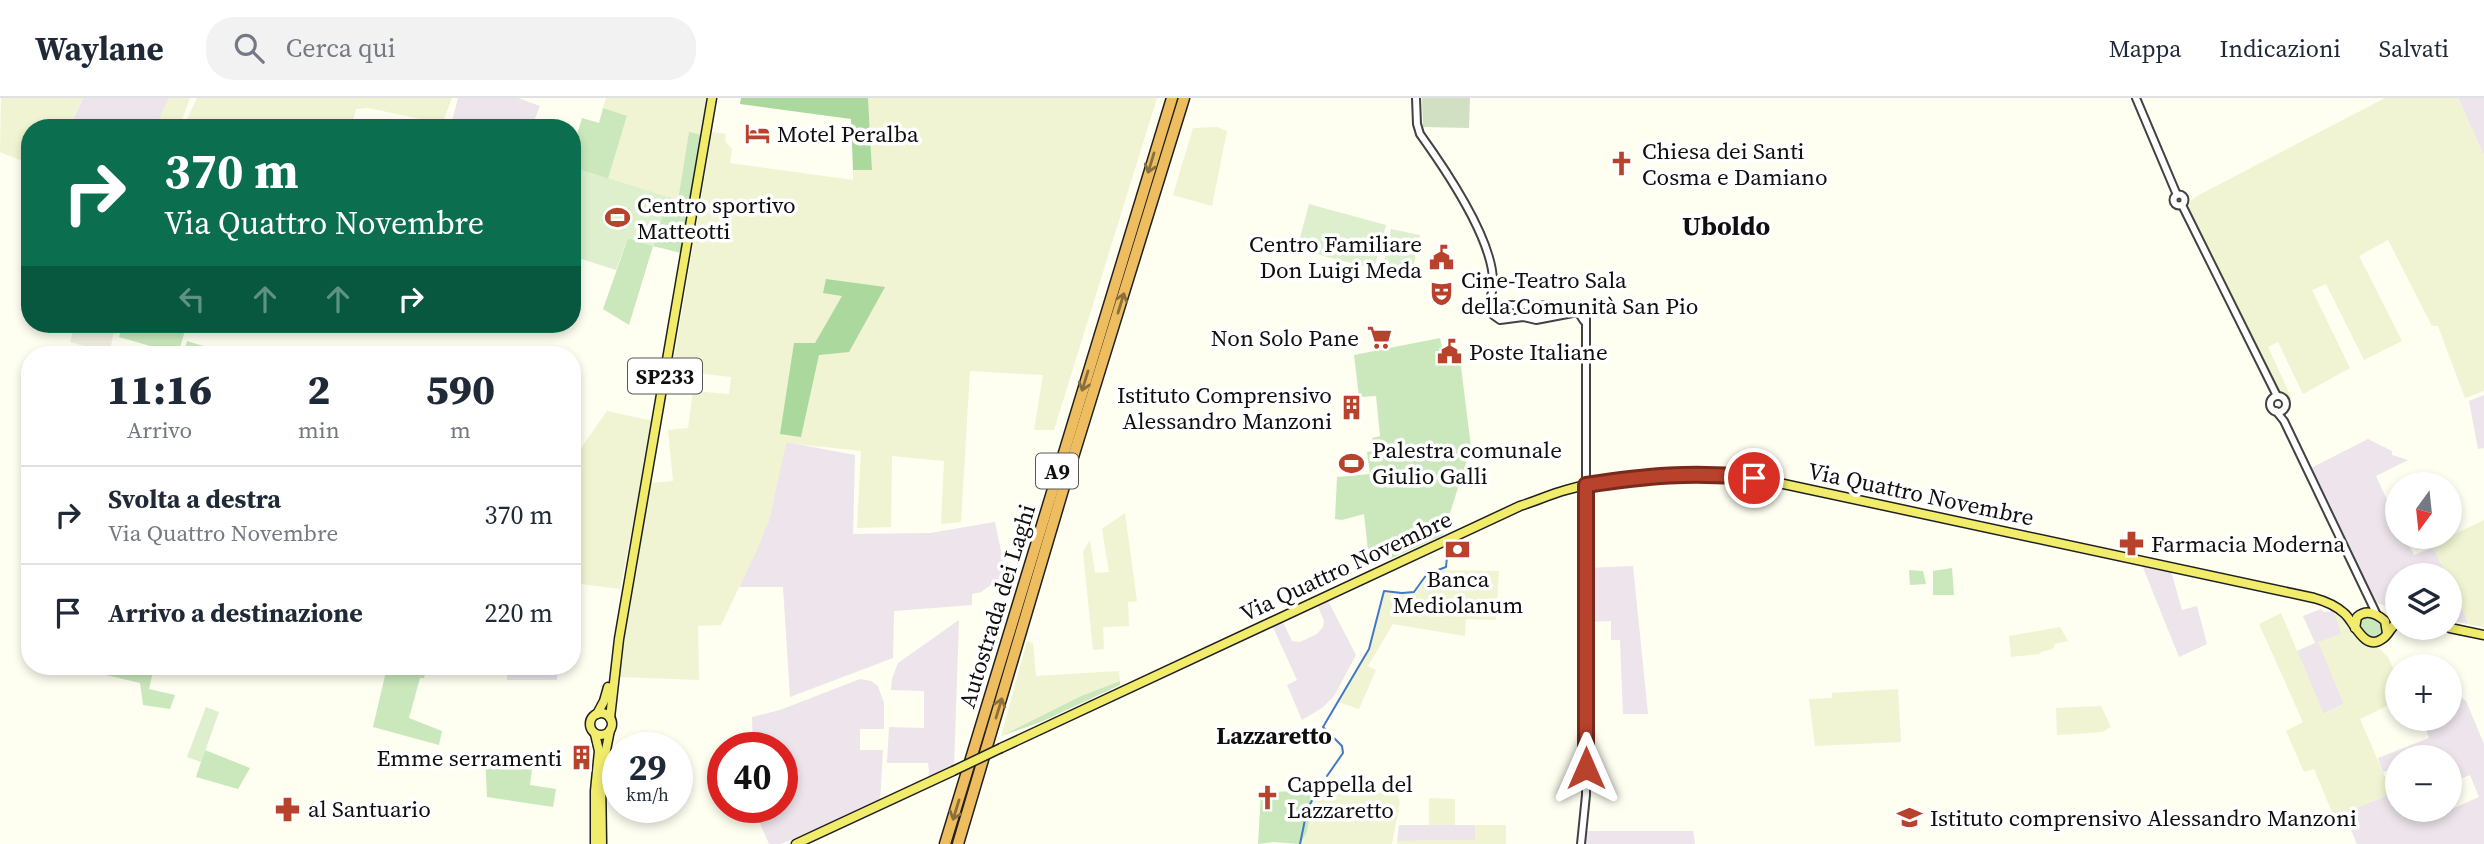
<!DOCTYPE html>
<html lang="it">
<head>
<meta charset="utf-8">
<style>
	body { margin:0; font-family:"Source Serif 4",serif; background:#f2f2f3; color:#1f2937; height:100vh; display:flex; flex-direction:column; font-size:26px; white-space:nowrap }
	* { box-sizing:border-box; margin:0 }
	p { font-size:23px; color:#747a83 }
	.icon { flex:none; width:38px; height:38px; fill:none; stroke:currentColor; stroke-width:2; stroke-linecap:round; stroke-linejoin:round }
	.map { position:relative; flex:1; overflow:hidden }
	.drawer { position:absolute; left:21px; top:248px; width:560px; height:329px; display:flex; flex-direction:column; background:#fff; border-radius:28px; box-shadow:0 4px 10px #0003 }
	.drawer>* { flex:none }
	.banner { position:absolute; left:21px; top:21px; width:560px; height:214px; border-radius:28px; box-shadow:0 4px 10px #0003; background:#0b6e4f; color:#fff; overflow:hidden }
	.needle { width:46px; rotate:195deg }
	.fabs { position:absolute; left:2385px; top:374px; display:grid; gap:14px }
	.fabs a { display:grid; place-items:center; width:77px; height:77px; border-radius:50%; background:#fff; box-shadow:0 4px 10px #0003; font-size:35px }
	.speed { position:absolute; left:602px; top:634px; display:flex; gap:14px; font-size:35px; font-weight:700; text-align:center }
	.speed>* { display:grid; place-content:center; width:91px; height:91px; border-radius:50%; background:#fff; box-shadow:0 4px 10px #0003; line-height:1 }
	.speed small { font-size:18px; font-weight:400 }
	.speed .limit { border:10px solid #d22; background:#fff; color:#111 }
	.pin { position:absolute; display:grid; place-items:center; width:60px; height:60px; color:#fff; margin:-30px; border:4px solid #fff; border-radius:50%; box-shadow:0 2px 7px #0007 }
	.me { position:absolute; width:77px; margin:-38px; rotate:0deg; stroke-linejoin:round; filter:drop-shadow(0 0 5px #0008) }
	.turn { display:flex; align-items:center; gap:24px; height:147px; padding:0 28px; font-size:32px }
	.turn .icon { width:91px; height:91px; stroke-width:2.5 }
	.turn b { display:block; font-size:49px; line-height:60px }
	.lanes { display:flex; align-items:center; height:66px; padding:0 28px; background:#0003; justify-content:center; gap:35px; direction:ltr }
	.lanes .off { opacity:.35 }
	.eta { display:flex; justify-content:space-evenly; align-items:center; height:119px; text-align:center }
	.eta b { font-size:42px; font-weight:800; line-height:49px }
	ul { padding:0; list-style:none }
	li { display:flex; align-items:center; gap:21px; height:98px; padding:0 28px; border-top:2px solid #e0e1e3 }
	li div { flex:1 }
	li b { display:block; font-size:26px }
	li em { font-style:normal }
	header { display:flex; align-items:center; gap:42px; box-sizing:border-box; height:98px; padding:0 35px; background:#fff; border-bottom:2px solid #e0e1e3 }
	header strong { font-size:33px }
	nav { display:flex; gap:38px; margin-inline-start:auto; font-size:24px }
	.search { width:490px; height:63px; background:#f2f2f3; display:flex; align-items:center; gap:18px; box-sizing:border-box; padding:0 24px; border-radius:28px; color:#747a83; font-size:26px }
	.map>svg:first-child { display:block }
	.industrial { fill:#ede4ec }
	.farmland { fill:#f0f4d2; fill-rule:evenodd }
	.green { fill:#cae8bc }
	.forest { fill:#abd89c }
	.cemetery { fill:#d1e0c2 }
	.pitch { fill:#ddefcd }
	.plaza { fill:#efeee0 }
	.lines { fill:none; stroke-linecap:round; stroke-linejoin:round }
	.stream { stroke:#4278c7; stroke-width:2 }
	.tertiary-casing { stroke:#424242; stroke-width:10 }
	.primary-casing { stroke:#202020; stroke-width:11 }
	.motorway-casing { stroke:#202020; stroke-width:13 }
	.tertiary { stroke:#fff; stroke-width:6 }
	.primary { stroke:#f2ec6d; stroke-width:8 }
	.motorway { stroke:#eebd60; stroke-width:10 }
	.primary-bridge-casing { stroke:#202020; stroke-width:11; stroke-linecap:butt }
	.primary-bridge { stroke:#f2ec6d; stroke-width:8 }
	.oneway { stroke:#8a6f3c }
	.route-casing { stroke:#782b1d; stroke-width:18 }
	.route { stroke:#b9422c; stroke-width:12 }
	.labels { text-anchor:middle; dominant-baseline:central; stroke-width:7; stroke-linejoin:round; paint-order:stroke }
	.shield { fill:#fff; stroke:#575757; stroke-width:2 }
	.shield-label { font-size:21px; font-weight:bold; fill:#0f0f0f }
	.poi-label { font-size:23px; fill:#0f0f0f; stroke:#fff; text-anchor:start }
	.street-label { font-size:23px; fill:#0f0f0f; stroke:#fff }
	.neighbourhood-label { font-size:24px; font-weight:bold; fill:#0f0f0f; stroke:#fff }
	.quarter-label { font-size:26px; font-weight:bold; fill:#0f0f0f; stroke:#fff }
</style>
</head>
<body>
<header>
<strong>Waylane</strong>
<div class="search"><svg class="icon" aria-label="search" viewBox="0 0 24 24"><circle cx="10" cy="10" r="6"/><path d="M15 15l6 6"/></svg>Cerca qui</div>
<nav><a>Mappa</a><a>Indicazioni</a><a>Salvati</a></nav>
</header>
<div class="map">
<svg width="2484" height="746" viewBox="0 0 2484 746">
	<rect width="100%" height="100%" fill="#fefef1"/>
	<g class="industrial">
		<polygon points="83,0 169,0 155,30 69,30"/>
		<polygon points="458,0 518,0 540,8 531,30 450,30"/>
		<polygon points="2458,0 2484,0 2484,58"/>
		<polygon points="2484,297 2484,350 2478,351 2469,303"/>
		<polygon points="2368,341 2392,353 2392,357 2408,362 2376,378 2397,424 2398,439 2405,439 2414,457 2433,449 2447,478 2398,478 2397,511 2373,504 2311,370"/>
		<polygon points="786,344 855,357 853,436 930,435 995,424 1004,467 1001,480 981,494 972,496 972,507 894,513 893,560 790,599 783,489 739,489 769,422"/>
		<polygon points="2142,467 2171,473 2182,512 2197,508 2207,546 2179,559"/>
		<polygon points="1633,468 1648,616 1623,616 1620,542 1611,542 1611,523 1587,524 1587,470"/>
		<polygon points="2450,485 2467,522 2467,526 2450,522"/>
		<polygon points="1327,501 1356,557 1334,598 1322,610 1302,622 1287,587 1297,582 1272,527 1282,522 1292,543 1300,544 1317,536 1323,529 1324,523 1317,506"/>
		<polygon points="2321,511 2324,514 2334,513 2342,536 2319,545 2344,606 2323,616 2297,553 2315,545 2303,518"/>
		<polygon points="959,522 954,670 930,682 928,665 887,665 889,629 924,630 924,593 891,592 892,581 898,565"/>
		<rect x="507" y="569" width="50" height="13"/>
		<polygon points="860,581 871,583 878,588 884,605 884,631 860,631 860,652 883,652 880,704 781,746 769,746 755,714 759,713 759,709 782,709 782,649 753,649 752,619 780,612"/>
		<polygon points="2459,597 2466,603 2484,646 2484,746 2357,746 2344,715 2397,693 2398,712 2419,712 2424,723 2479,699 2470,677 2450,685 2450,660 2431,660 2429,656 2420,660 2398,660 2397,669 2383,674 2378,660 2429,640 2422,621 2450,621 2450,598"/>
		<polygon points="1399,727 1475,727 1476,742 1397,743"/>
		<polygon points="1585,733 1693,733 1695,746 1584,746"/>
	</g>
	<g class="farmland">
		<polygon points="1,0 83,0 68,30 30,30 30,66 0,54"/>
		<polygon points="169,0 190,0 179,30 155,30"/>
		<polygon points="197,0 452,0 444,21 435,24 368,10 356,11 351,30 183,30"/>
		<polygon points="606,0 708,0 702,37 689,35 678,102 608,81 627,19 603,10"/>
		<path d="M868,0H1157L1054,332H1034L1043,277L970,273L961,424L941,426L944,363L892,358L891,429L857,430L861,353L786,345L769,422L758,450L721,527L698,528L699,582L620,579L621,561L651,385L673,383L668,332L688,330L693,293L729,296L731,279L672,272L712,34L726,36L725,43L732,51L730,65L853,82V72L872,71ZM842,198L819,257L801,338L794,245H815Z"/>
		<polygon points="2385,0 2458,0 2484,58 2484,293 2465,300 2438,228 2432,228 2388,142 2359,158 2402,243 2364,262 2326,186 2312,192 2350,270 2303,296 2278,244 2268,249 2292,301 2289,301 2274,288 2188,111 2188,105 2197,98"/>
		<polygon points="1217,29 1227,33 1212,108 1173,97 1193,30"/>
		<polygon points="607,313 653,323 620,491 572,485 572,363"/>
		<polygon points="1125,415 1137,503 1128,504 1129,528 1103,529 1104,551 1093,552 1083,454 1090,442 1095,475 1109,474 1102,431"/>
		<polygon points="2484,422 2484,529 2467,526 2467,522 2450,485 2450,478 2447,478 2432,447"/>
		<polygon points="1438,472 1499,473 1496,522 1466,521 1465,538 1393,526 1368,568 1376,572 1359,611 1338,604 1369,551 1383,495 1416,495 1429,478"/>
		<polygon points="2334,513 2344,519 2356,539 2379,550 2388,559 2397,580 2397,603 2360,621 2392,695 2334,719 2314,671 2304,674 2286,633 2303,624 2259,526 2281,515 2324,616 2344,606 2318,544 2341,536"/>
		<polygon points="2060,529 2068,543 2055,546 2053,551 2041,554 2040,556 2011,559 2009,538"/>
		<polygon points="1027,543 1033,545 1036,578 1119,573 1120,583 1081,598 1001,638"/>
		<polygon points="1898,591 1901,644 1815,648 1809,601 1832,600 1832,595"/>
		<polygon points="2101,608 2111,629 2102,634 2057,637 2056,610"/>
		<polygon points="1323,687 1397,697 1400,704 1392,746 1300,746 1307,734 1313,703"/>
		<polygon points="1429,700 1455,701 1455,727 1429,727"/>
		<polygon points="1475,727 1506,727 1506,746 1397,746 1397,743 1475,742"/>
	</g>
	<g class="green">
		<polygon points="603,10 627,18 608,81 572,69 572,53 582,20 599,25"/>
		<polygon points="689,34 702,37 681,155 653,148 629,227 603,211 628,140 653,148 668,99 678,102"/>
		<polygon points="123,226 153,232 155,226 187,226 178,256 119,239"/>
		<polygon points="1440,240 1445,264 1460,261 1471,349 1443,437 1390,461 1390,452 1368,452 1364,416 1342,422 1335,421 1337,379 1370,376 1367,354 1374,353 1372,340 1380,338 1376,298 1359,299 1354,257"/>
		<polygon points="187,243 213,251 211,257 183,257"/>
		<polygon points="1952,470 1954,497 1933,497 1933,473"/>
		<polygon points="1909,472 1923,473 1926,486 1910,487"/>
		<polygon points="2366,517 2376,520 2383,526 2383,535 2380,539 2371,540 2359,531 2359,521"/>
		<polygon points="108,569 154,569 149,591 175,597 170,611 143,607 140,585 106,577"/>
		<polygon points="387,569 427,569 424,580 420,580 409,620 442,633 439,647 373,629"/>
		<polygon points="1120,583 1120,587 1041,624 1001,638 1081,598"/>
		<polygon points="205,652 250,670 238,691 196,679"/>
		<polygon points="512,656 511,670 532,671 530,687 556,691 553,709 487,699 485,658"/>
		<polygon points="1308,681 1323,687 1313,703 1307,734 1300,746 1273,744 1258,746 1261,694 1300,693"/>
	</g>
	<g class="forest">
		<polygon points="741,0 868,0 872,72 853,72 851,21 740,6"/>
		<polygon points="826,181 885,189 849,254 819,257 801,339 780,336 794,245 815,245 842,198 823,195"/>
	</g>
	<polygon class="cemetery" points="1422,0 1470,0 1469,30 1423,29"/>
	<g class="pitch">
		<polygon points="572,69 668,99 653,148 628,140 616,172 572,158"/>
		<polygon points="1309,106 1386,127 1374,171 1297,151"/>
		<polygon points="1391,131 1420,137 1411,180 1382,174"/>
		<polygon points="206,609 219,614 201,664 187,659"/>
	</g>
	<polygon class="plaza" points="75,226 114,234 109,255 70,244"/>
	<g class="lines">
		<g class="stream">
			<polyline points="1327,678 1343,655 1342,648 1323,629 1369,551 1384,493 1402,495 1414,494 1427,476 1446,469 1448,448"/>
			<polyline points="1300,746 1307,712 1320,687"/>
		</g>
		<defs>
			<g id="tertiary">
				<path d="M1416,0L1417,26L1420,36C1443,68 1512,166 1488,204L1493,217L1500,222L1523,219L1536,222L1578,214L1584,223"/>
				<polyline points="2136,0 2177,97"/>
				<circle cx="2179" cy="102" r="5.5"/>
				<polyline points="2182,107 2277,298"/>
				<polyline points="1490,213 1503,207 1583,208"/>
				<circle cx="2278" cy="306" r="8"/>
				<polyline points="2276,313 2284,323 2377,517"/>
				<polyline points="1581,746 1586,697 1586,219 1583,208"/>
			</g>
			<g id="primary">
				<path d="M2355,530L2357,519C2366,511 2376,515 2385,523L2387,535"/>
				<polyline points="2450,530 2484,537"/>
				<circle cx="601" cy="626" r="11"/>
				<polyline points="597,616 604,603 608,589"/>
				<polyline points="610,620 619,541 712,0"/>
				<polyline points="595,636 599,653 595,693 595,746"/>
				<path d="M1001,650L1520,408C1536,403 1551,396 1566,392C1635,372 1708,373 1779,385L2314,500C2325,503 2335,507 2344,515C2354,523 2364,554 2382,541C2389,537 2390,529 2398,524"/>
				<polyline points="602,746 601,677 610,632"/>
				<polyline points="796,746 953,673"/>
			</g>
			<g id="motorway">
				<polyline points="945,746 1172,0"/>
				<polyline points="958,746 1065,385 1184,0"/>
			</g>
		</defs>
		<use href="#tertiary" class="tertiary-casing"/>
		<use href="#primary" class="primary-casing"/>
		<use href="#motorway" class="motorway-casing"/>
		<use href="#tertiary" class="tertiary"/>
		<use href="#primary" class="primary"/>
		<use href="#motorway" class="motorway"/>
		<defs>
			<polyline id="primary-bridge" points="953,673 1001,650"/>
		</defs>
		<use href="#primary-bridge" class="primary-bridge-casing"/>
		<use href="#primary-bridge" class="primary-bridge"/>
	</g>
	<defs><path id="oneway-shaft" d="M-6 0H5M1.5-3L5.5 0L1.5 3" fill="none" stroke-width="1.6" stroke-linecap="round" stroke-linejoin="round" transform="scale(1.75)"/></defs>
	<g class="oneway">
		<use href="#oneway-shaft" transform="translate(1151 65) rotate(107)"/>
		<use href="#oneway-shaft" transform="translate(1121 205) rotate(-73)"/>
		<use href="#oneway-shaft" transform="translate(1085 283) rotate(107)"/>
		<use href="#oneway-shaft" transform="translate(999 610) rotate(-73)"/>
		<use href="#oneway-shaft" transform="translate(956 712) rotate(107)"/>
	</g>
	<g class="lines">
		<defs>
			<path id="route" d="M1586,670V387C1645,378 1693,373 1754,380"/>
		</defs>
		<use href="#route" class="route-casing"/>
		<use href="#route" class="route"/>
	</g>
	<defs>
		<symbol id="hotel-bare" viewBox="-9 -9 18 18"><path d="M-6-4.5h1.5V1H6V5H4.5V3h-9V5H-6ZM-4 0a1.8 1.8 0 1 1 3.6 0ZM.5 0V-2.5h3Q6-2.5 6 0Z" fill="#b9422c" stroke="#fff" stroke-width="2.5" paint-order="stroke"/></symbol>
		<symbol id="church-bare" viewBox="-9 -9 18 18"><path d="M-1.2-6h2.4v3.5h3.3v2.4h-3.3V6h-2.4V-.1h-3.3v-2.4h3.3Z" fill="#b9422c" stroke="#fff" stroke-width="2.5" paint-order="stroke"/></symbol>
		<symbol id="stadium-bare" viewBox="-9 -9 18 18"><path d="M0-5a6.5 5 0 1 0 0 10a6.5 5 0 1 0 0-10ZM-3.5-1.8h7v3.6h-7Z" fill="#b9422c" stroke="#fff" stroke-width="2.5" paint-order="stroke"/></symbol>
		<symbol id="civic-bare" viewBox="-9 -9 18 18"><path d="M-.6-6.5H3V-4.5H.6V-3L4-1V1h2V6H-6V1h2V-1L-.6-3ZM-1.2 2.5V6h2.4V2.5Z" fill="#b9422c" stroke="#fff" stroke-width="2.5" paint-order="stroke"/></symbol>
		<symbol id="theatre-bare" viewBox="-9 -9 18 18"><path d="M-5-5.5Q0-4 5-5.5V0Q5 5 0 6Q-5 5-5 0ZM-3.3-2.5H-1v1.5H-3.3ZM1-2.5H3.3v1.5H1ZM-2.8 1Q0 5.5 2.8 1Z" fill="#b9422c" stroke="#fff" stroke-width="2.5" paint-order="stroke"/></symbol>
		<symbol id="supermarket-bare" viewBox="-9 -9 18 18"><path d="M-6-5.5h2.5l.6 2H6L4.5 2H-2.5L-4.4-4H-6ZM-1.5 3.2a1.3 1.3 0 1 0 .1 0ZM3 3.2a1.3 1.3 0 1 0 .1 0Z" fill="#b9422c" stroke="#fff" stroke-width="2.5" paint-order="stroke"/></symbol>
		<symbol id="building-bare" viewBox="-9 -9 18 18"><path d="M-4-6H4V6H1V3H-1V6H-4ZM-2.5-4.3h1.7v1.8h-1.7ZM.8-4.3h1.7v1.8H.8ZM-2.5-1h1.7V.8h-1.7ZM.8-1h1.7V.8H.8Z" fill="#b9422c" stroke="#fff" stroke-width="2.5" paint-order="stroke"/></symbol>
		<symbol id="pharmacy-bare" viewBox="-9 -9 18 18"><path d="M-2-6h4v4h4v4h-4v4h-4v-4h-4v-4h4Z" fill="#b9422c" stroke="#fff" stroke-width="2.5" paint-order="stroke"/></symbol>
		<symbol id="bank-bare" viewBox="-9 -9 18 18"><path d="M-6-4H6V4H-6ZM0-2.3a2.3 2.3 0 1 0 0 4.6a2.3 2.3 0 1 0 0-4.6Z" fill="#b9422c" stroke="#fff" stroke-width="2.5" paint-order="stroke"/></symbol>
		<symbol id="school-bare" viewBox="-9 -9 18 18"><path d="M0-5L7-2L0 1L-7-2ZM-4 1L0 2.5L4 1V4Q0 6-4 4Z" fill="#b9422c" stroke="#fff" stroke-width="2.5" paint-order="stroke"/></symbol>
	</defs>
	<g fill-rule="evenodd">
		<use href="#hotel-bare" x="740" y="18" width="35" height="35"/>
		<use href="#church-bare" x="1604" y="48" width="35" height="35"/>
		<use href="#stadium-bare" x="600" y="102" width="35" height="35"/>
		<use href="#civic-bare" x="1424" y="142" width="35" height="35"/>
		<use href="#theatre-bare" x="1424" y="178" width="35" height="35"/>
		<use href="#supermarket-bare" x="1362" y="222" width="35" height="35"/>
		<use href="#civic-bare" x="1432" y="236" width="35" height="35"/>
		<use href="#building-bare" x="1334" y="292" width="35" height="35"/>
		<use href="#stadium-bare" x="1334" y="348" width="35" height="35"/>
		<use href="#pharmacy-bare" x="2114" y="428" width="35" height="35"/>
		<use href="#bank-bare" x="1440" y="434" width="35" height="35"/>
		<use href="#building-bare" x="564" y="642" width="35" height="35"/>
		<use href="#church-bare" x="1250" y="682" width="35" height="35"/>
		<use href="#pharmacy-bare" x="270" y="694" width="35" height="35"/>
		<use href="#school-bare" x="1892" y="702" width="35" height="35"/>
	</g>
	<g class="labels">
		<g class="shield">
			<rect x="628" y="260.5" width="74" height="35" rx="5"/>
			<rect x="1036" y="355.5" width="42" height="35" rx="5"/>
		</g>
		<g class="shield-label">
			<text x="665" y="278">SP233</text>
			<text x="1057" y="373">A9</text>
		</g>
		<g class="poi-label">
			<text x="777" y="36">Motel Peralba</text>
			<text x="1642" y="53">Chiesa dei Santi<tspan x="1642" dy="26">Cosma e Damiano</tspan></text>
			<text x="637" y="107">Centro sportivo<tspan x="637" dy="26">Matteotti</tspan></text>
			<text x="1422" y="146" text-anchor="end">Centro Familiare<tspan x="1422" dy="26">Don Luigi Meda</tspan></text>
			<text x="1461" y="182">Cine-Teatro Sala<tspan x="1461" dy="26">della Comunità San Pio</tspan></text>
			<text x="1359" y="240" text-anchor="end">Non Solo Pane</text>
			<text x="1469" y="254">Poste Italiane</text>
			<text x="1332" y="297" text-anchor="end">Istituto Comprensivo<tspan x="1332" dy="26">Alessandro Manzoni</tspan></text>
			<text x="1372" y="352">Palestra comunale<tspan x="1372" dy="26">Giulio Galli</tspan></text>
			<text x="2151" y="446">Farmacia Moderna</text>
			<text x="1458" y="481" text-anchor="middle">Banca<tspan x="1458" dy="26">Mediolanum</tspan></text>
			<text x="562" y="660" text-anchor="end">Emme serramenti</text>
			<text x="1287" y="686">Cappella del<tspan x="1287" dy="26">Lazzaretto</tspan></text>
			<text x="308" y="711">al Santuario</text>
			<text x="1930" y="720">Istituto comprensivo Alessandro Manzoni</text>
		</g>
		<g class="street-label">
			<text transform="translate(1921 396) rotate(12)">Via Quattro Novembre</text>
			<text transform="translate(1346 468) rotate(-25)">Via Quattro Novembre</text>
			<text transform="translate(997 508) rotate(-73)">Autostrada dei Laghi</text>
		</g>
		<g class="neighbourhood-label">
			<text x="1274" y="637">Lazzaretto</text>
		</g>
		<g class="quarter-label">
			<text x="1726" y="128">Uboldo</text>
		</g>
	</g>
</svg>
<div class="fabs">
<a><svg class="needle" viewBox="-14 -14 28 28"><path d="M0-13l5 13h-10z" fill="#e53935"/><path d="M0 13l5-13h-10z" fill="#747a83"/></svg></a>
<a><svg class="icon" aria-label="layers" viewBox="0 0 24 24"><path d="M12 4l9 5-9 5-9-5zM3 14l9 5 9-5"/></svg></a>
<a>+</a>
<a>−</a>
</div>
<div class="speed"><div>29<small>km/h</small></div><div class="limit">40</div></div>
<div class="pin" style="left:1754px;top:380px;background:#d93025"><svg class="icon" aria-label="arrive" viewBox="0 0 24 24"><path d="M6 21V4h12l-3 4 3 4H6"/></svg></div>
<svg class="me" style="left:1586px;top:670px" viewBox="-20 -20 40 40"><path d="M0-17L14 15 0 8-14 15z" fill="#b9422c" stroke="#fff" stroke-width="4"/></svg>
<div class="banner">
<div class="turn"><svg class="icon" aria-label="right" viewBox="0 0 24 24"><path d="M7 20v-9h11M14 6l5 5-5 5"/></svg><div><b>370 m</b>Via Quattro Novembre</div></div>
<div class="lanes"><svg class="icon off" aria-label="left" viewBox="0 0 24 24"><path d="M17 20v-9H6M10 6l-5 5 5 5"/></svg><svg class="icon off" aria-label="ahead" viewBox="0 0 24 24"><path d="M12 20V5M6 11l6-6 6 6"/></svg><svg class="icon off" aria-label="ahead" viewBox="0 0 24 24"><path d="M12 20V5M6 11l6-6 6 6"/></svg><svg class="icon" aria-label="right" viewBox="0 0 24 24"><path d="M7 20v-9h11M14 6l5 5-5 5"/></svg></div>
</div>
<section class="drawer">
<div class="eta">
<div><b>11:16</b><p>Arrivo</p></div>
<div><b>2</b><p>min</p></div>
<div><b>590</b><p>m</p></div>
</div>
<ul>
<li><svg class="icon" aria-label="right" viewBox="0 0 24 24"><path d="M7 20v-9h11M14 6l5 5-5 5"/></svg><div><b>Svolta a destra</b><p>Via Quattro Novembre</p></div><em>370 m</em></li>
<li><svg class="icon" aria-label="arrive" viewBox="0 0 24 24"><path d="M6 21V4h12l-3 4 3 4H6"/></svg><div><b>Arrivo a destinazione</b></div><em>220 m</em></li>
</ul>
</section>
</div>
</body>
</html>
